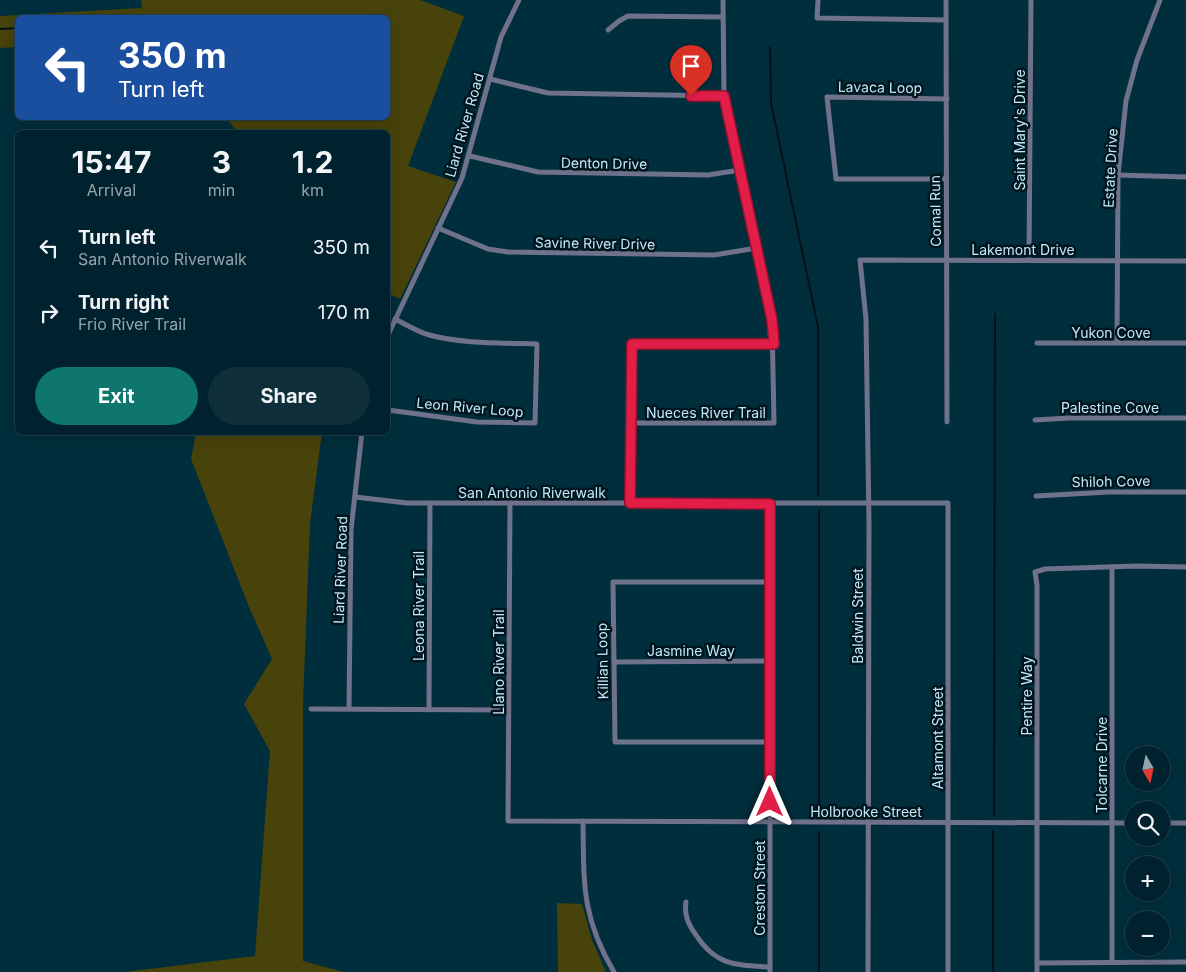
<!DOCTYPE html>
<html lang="en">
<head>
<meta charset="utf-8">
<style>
	body { margin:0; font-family:Inter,sans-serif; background:#0e2f3a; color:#f1f3f6; height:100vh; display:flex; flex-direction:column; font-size:19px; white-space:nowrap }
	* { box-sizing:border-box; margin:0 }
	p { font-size:16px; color:#95a4aa }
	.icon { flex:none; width:28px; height:28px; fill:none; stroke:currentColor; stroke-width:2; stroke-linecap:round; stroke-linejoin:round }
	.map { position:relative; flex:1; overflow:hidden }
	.panel { position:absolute; left:15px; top:130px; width:375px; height:305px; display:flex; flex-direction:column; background:#00222e; border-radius:8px; box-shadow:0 5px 20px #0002,0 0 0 1px #223f4a }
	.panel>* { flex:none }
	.guide { position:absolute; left:15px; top:15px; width:375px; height:105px; border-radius:8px; box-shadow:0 5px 20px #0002,0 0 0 1px #223f4a; background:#1a4fa0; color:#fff; overflow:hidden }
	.needle { width:32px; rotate:171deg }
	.buttons { position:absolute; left:1125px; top:746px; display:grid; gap:10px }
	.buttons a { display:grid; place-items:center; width:45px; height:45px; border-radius:50%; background:#00222e; box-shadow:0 5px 20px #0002,0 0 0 1px #223f4a; font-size:25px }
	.pin { position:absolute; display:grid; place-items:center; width:42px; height:42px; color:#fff; margin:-51px -21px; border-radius:50% 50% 50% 0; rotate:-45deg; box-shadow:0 0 5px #0007 }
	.pin .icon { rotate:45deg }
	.me { position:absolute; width:55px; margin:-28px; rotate:0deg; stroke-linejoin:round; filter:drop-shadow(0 0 4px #0008) }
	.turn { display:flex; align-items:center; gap:18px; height:105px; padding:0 20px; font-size:22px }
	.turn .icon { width:65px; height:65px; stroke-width:2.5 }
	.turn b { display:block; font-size:35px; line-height:42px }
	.eta { display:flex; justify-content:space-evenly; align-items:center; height:85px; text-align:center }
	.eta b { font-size:30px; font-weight:700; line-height:35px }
	.action { display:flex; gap:10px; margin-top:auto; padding:10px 20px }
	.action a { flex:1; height:58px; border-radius:30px; background:#0f766e; color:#fff; font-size:20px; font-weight:700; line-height:58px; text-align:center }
	.action a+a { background:#0e2f3a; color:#f1f3f6 }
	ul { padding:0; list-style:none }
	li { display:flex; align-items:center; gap:15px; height:65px; padding:0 20px }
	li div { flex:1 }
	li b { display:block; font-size:19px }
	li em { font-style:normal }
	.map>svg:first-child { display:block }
	.green { fill:#48430a }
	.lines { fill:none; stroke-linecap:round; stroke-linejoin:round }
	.stream { stroke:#041319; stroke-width:2 }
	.street { stroke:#70718b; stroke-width:5 }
	.route-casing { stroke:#92132f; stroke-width:12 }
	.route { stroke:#e11d48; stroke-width:9 }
	.labels { text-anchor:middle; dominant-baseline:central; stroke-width:5; stroke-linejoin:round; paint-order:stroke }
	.street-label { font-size:14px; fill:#c2e9f9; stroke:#00151e }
</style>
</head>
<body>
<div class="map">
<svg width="1186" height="972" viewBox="0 0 1186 972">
	<rect width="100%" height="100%" fill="#002e3d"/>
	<g class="green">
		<polygon points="141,0 420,0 464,16 408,166 456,182 400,299 388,293 388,132 238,132 226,118 388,118 388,18 18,18 17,47 0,48 0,16 142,8"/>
		<polygon points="196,432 322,433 310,523 303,705 303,961 344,972 125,972 255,956 270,751 244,704 272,659 249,607 191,459"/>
		<polygon points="557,903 582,904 592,940 606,972 558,972"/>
	</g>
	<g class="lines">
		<g class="stream">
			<polyline points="0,29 18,28"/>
			<polyline points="770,47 771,103 818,327 818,496"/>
			<polyline points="819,511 819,813"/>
			<polyline points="994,815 995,314"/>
			<polyline points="819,832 819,972"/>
			<polyline points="993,972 993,831"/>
		</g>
		<g class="street">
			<polyline points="818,0 817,18 946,20"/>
			<polyline points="946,0 947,422"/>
			<polyline points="608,30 619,21 628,16 723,17"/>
			<polyline points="490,79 548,93 724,96"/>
			<polyline points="470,156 538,172 708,175 740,170"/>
			<polyline points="1118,175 1186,177"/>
			<polyline points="946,179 836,179 827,97 947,99"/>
			<polyline points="438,228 488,249 508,252 714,255 757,248"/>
			<polyline points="1029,260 1031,0"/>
			<polyline points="388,335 462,178 501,37 519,0"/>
			<polyline points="1037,343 1186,343"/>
			<polyline points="1117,343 1118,175 1126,101 1137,60 1160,0"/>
			<path d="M388,410L477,422L535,423L537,344C504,343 458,344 426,334C415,330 405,324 395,319"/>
			<polyline points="1035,420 1069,418 1186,418"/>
			<polyline points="630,423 774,423 772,320 724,96 723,0"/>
			<polyline points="1036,496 1109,492 1186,492"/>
			<polyline points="355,497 407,503 948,503 948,972"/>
			<polyline points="510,503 508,821 1134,823"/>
			<polyline points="630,503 632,344 774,344"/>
			<polyline points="770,504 770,972"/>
			<polyline points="614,662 769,661"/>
			<polyline points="311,709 508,710"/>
			<polyline points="349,709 351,530 362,432"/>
			<polyline points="429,710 430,503"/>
			<polyline points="770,742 615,742 613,582 771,582"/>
			<path d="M583,821C584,883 581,916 614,972"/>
			<polyline points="1161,823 1186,823"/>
			<path d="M686,902C684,915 688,924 696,935C716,966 736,965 770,967"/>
			<polyline points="1112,962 1112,567"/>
			<polyline points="1038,963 1186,962"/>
			<polyline points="868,972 869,524 866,319 860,260 1186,261"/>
			<polyline points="1037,972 1037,585 1035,572 1045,569 1136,566 1186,567"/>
		</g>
	</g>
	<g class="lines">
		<defs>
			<polyline id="route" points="691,96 724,96 772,320 774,344 632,344 630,503 770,504 770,802"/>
		</defs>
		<use href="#route" class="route-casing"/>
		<use href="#route" class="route"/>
	</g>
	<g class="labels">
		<g class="street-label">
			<text transform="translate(880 87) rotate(1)">Lavaca Loop</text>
			<text transform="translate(464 125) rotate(-74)">Liard River Road</text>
			<text transform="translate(1019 130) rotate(-90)">Saint Mary's Drive</text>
			<text transform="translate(604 163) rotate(1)">Denton Drive</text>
			<text transform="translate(1110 168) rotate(-87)">Estate Drive</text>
			<text transform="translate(935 211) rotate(-91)">Comal Run</text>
			<text transform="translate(595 243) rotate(1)">Savine River Drive</text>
			<text x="1023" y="249">Lakemont Drive</text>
			<text x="1111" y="332">Yukon Cove</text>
			<text transform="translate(470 407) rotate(5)">Leon River Loop</text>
			<text x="1110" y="407">Palestine Cove</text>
			<text x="706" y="412">Nueces River Trail</text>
			<text transform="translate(1111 481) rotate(-1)">Shiloh Cove</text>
			<text x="532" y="492">San Antonio Riverwalk</text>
			<text transform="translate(340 570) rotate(-88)">Liard River Road</text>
			<text transform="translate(418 606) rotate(-90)">Leona River Trail</text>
			<text transform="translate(857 616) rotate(-90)">Baldwin Street</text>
			<text x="691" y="650">Jasmine Way</text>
			<text transform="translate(602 661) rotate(-91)">Killian Loop</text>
			<text transform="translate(498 662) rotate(-90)">Llano River Trail</text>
			<text transform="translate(1026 696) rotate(-90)">Pentire Way</text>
			<text transform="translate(937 738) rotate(-90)">Altamont Street</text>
			<text transform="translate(1101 765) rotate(-90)">Tolcarne Drive</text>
			<text x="866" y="811">Holbrooke Street</text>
			<text transform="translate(759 888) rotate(-90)">Creston Street</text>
		</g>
	</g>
</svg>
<div class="buttons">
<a><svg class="needle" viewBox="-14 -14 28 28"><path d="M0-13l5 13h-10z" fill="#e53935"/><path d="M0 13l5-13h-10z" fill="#95a4aa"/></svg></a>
<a><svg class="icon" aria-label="search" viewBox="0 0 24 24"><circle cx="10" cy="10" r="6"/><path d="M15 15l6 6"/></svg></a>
<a>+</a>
<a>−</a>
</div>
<div class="pin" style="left:691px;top:96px;background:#d93025"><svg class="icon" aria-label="arrive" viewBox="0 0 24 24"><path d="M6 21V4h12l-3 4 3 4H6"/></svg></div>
<svg class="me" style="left:770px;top:802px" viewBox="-20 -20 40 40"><path d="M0-17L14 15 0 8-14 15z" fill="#e11d48" stroke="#fff" stroke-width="4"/></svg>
<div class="guide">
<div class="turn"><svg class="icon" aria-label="left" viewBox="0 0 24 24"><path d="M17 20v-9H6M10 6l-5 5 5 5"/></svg><div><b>350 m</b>Turn left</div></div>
</div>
<section class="panel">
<div class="eta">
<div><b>15:47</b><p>Arrival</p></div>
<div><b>3</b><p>min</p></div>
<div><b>1.2</b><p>km</p></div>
</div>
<ul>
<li><svg class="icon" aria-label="left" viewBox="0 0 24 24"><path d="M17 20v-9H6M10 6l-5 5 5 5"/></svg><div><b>Turn left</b><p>San Antonio Riverwalk</p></div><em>350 m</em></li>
<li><svg class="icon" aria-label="right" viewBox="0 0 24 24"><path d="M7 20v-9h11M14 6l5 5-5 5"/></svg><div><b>Turn right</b><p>Frio River Trail</p></div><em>170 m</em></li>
</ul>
<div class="action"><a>Exit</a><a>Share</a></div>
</section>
</div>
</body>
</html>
